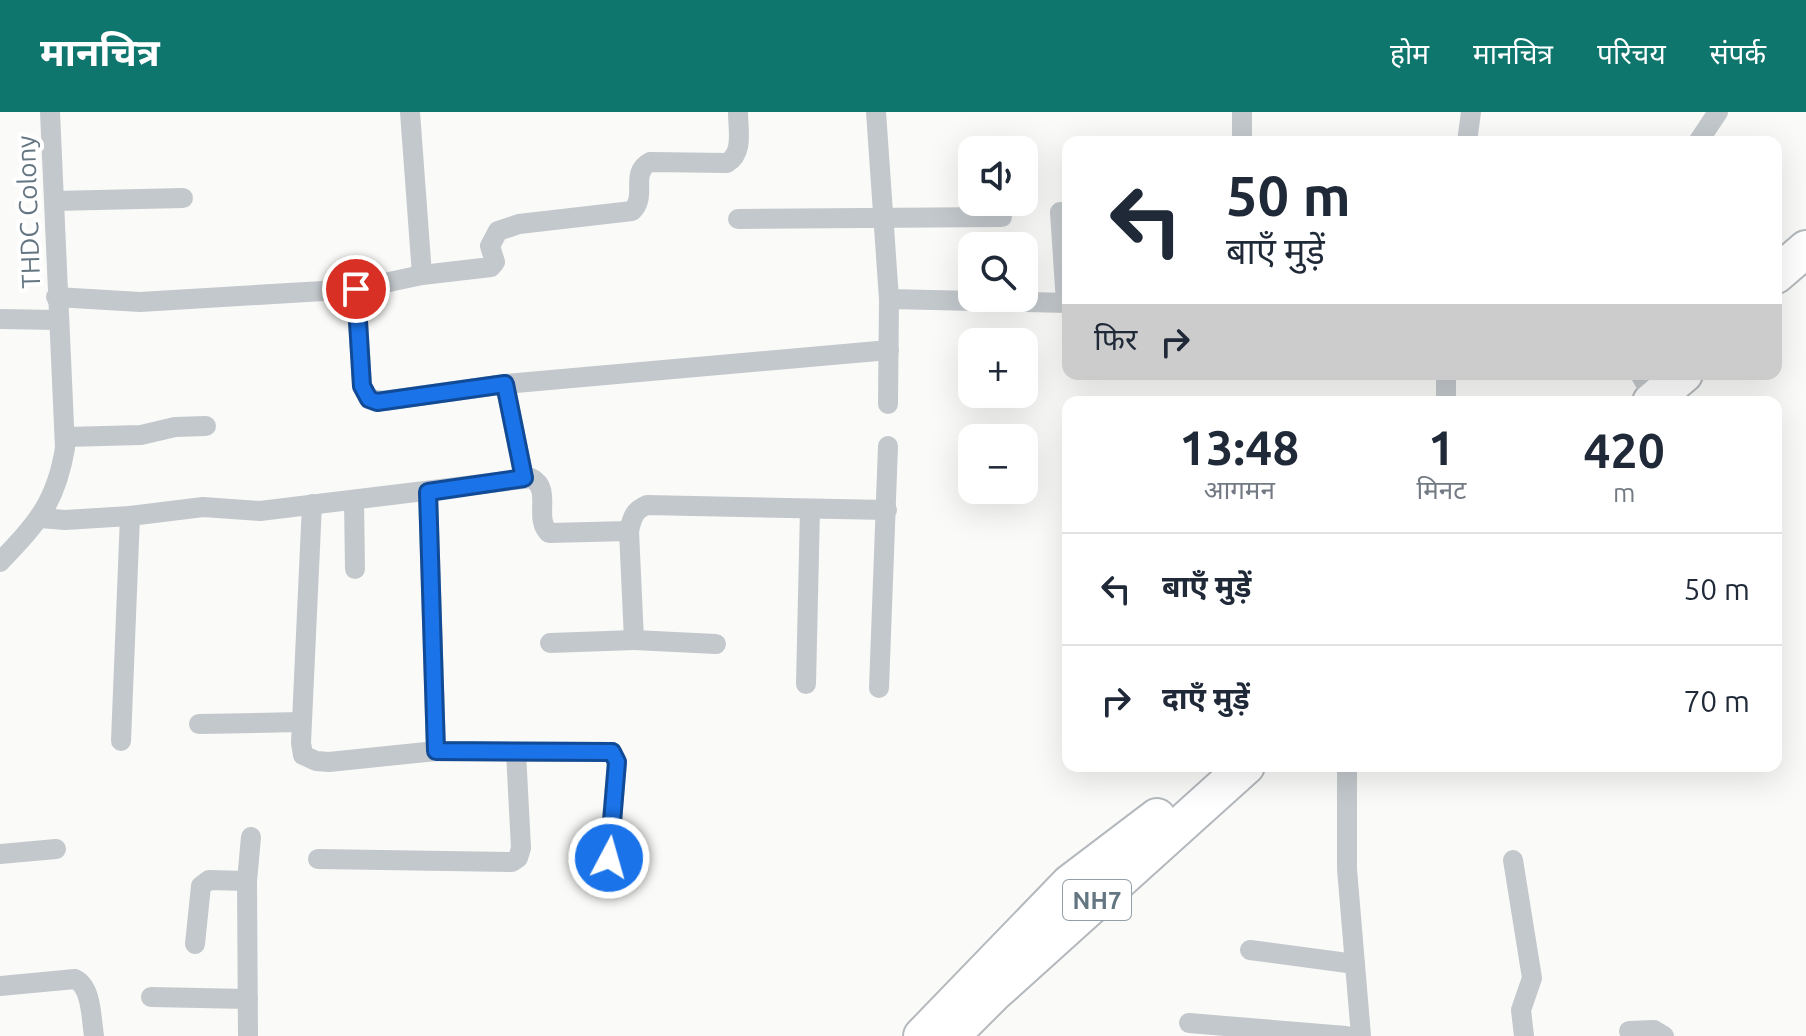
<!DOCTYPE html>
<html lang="hi">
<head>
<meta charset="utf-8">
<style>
	body { margin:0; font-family:Ubuntu,"Noto Sans Devanagari",sans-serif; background:#f2f2f3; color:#1f2937; height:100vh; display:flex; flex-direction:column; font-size:30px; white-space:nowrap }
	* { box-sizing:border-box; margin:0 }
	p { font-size:26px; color:#747a83 }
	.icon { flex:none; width:44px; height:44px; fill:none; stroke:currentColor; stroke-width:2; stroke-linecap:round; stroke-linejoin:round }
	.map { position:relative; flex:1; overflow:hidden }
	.details { position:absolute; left:1062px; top:284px; width:720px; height:376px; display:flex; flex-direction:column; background:#fff; border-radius:16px; box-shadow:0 8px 32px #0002 }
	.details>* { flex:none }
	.top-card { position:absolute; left:1062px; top:24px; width:720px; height:244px; border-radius:16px; box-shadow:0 8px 32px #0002; background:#fff; color:#1f2937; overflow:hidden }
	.fabs { position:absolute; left:958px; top:24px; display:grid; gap:16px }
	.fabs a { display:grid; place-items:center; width:80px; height:80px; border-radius:16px; background:#fff; box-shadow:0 8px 32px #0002; font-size:40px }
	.pin { position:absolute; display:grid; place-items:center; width:68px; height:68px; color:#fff; margin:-34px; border:4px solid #fff; border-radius:50%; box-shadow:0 2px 8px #0007 }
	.me { position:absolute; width:88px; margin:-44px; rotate:6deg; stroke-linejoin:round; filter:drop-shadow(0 0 6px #0008) }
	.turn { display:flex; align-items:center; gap:28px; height:168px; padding:0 32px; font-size:36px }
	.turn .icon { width:104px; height:104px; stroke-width:2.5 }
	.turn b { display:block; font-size:56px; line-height:68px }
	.then { display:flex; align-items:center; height:76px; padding:0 32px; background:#0003; gap:16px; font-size:30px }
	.eta { display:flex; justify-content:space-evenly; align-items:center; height:136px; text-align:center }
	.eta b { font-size:48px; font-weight:700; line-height:56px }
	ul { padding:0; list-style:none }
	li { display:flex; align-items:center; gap:24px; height:112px; padding:0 32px; border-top:2px solid #e0e1e3 }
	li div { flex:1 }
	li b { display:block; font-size:30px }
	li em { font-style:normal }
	header { display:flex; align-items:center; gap:48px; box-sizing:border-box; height:112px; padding:0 40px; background:#0f766e; color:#fff }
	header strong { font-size:38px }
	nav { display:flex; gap:44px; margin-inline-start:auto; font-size:28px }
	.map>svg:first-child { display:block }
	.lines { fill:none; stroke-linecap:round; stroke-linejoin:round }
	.highway-casing { stroke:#b4b9bd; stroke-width:40 }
	.street { stroke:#c3c8cc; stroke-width:20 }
	.highway { stroke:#fff; stroke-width:36 }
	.route-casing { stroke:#114b97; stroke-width:20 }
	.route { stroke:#1a73e8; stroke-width:14 }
	.labels { text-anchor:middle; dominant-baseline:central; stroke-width:8; stroke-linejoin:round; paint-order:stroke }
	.shield { fill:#fff; stroke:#939fa8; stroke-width:2 }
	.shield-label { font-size:24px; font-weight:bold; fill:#657683 }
	.street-label { font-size:26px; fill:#657683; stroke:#fff }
</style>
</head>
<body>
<header>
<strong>मानचित्र</strong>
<nav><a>होम</a><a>मानचित्र</a><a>परिचय</a><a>संपर्क</a></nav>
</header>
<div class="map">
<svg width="1806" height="924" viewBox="0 0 1806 924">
	<rect width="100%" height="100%" fill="#fafaf8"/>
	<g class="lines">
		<defs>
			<g id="highway">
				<polyline points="1776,163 1806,137"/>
				<polyline points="1651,290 1684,262"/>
				<polyline points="922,924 1070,771 1157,705"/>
				<polyline points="951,924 993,882 1246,654"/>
			</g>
		</defs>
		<use href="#highway" class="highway-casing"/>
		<g class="street">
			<polyline points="410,0 422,163"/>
			<polyline points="876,0 889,187 888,292"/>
			<polyline points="1242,0 1242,30"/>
			<polyline points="1467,30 1471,0"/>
			<polyline points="1698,30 1718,0"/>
			<polyline points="55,89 183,86"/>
			<polyline points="1060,100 1066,191"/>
			<polyline points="738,107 1002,105"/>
			<polyline points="356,177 362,274 369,287 383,289 505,272 524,366"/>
			<path d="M56,185L140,190L356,177L422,163L491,155L495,150L490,134L498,119L519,112L632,99C648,84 629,61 650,50L727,51C744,41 738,18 738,0"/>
			<polyline points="889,187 1068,191"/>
			<polyline points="0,207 58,208"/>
			<polyline points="1446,262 1446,290"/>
			<polyline points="1640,262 1647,274"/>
			<polyline points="505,272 889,238"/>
			<polyline points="66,325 141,323 175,315 206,314"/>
			<polyline points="428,380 436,639"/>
			<polyline points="354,388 355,457"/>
			<polyline points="312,392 301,631 303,643 316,649 329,650 436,639 612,640 617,650 606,774"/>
			<path d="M40,406L65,408L130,404L203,395L260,399L531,366C553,377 533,406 549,421L629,419"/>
			<path d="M0,450C37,411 56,391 65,336L50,0"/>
			<polyline points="550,531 634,528"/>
			<path d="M716,532L634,528L629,419C632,406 634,398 647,393L887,398"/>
			<polyline points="806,572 810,397"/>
			<polyline points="879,576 888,334"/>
			<polyline points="199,612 301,610"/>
			<polyline points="121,629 130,404"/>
			<polyline points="1347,654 1347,757 1361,924"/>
			<polyline points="0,742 56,737"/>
			<polyline points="318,747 512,750 518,746 521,736 516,640"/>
			<polyline points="1513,748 1532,866 1521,898 1524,924"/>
			<polyline points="195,832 201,774 209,768 247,769"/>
			<polyline points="1250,838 1355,852"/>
			<path d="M0,874L75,867C92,875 91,906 94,924"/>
			<polyline points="151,885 248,887"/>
			<polyline points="1189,911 1346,924"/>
			<polyline points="1629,919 1654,918 1664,924"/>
			<polyline points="248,924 247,769 251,725"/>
		</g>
		<use href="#highway" class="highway"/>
	</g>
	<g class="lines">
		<defs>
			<polyline id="route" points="356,177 362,274 369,287 377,290 505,272 524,366 428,380 436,639 612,640 617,650 609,746"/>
		</defs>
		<use href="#route" class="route-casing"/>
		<use href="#route" class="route"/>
	</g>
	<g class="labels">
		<rect class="shield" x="1063" y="768" width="68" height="40" rx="6"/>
		<g class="shield-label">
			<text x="1097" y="788">NH7</text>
		</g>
		<g class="street-label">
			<text transform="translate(28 100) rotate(-92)">THDC Colony</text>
		</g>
	</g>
</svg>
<div class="fabs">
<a><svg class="icon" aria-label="sound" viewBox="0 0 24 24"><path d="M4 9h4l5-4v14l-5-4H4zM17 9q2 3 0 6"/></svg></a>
<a><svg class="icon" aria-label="search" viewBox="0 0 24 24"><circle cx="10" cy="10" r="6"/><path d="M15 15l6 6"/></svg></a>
<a>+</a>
<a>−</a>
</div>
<div class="pin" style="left:356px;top:177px;background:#d93025"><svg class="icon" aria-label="arrive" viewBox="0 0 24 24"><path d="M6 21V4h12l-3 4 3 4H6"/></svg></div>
<svg class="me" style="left:609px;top:746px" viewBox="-20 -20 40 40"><circle r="17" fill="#1a73e8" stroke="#fff" stroke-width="3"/><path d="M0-11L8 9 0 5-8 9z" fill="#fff"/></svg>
<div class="top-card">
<div class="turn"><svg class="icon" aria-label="left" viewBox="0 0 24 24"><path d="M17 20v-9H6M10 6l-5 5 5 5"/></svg><div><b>50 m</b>बाएँ मुड़ें</div></div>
<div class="then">फिर<svg class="icon" aria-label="right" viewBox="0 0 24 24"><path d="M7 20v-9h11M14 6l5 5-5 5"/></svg></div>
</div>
<section class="details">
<div class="eta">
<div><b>13:48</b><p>आगमन</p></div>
<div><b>1</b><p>मिनट</p></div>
<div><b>420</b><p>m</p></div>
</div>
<ul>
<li><svg class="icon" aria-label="left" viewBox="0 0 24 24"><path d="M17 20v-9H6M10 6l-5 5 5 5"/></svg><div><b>बाएँ मुड़ें</b></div><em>50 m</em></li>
<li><svg class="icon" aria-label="right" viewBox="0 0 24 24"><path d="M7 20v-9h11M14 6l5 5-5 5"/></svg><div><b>दाएँ मुड़ें</b></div><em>70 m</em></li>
</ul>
</section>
</div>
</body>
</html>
